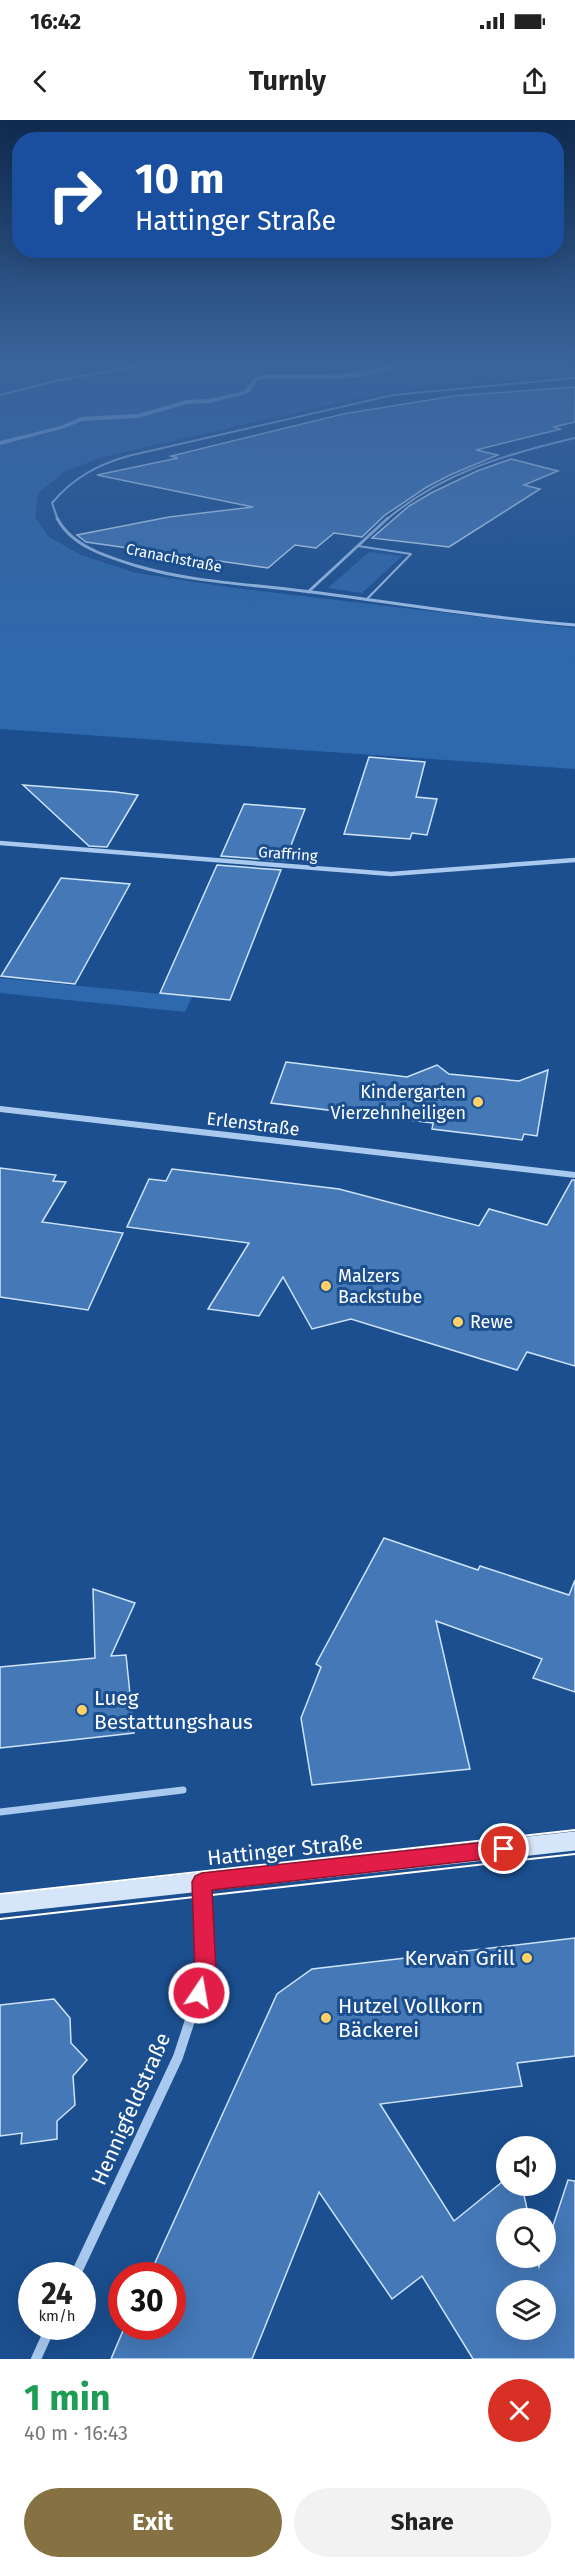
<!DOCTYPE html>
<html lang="en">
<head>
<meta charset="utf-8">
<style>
	body { margin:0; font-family:"Fira Sans",sans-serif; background:#f2f2f2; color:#222; height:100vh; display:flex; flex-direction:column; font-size:22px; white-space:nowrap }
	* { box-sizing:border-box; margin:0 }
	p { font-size:20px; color:#767676 }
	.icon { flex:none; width:33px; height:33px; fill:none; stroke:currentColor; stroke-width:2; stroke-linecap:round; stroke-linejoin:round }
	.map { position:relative; height:2239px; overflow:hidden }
	.drawer { display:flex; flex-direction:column; background:#fff; flex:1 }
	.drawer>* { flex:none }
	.hud { position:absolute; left:12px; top:12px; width:552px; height:126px; border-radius:24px; box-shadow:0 6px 24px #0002; background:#1a4fa0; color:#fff; overflow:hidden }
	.fabs { position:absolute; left:496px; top:2016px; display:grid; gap:12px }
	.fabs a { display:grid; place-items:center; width:60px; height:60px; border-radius:50%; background:#fff; box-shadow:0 6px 24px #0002; font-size:30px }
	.speed { position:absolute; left:18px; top:2142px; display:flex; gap:12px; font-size:30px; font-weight:700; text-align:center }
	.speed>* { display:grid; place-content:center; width:78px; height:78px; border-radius:50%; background:#fff; box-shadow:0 6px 24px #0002; line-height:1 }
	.speed small { font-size:15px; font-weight:400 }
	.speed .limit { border:9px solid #d22; background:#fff; color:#111 }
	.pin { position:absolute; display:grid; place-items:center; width:51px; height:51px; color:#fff; margin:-26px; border:3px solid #fff; border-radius:50%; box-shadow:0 2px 6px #0007 }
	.me { position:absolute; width:66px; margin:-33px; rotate:12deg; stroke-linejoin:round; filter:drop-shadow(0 0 4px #0008) }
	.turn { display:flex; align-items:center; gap:21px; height:126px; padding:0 24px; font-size:27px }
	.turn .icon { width:78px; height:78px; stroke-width:2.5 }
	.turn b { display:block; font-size:42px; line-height:51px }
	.round { display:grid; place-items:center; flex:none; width:63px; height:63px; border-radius:32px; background:#f2f2f2 }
	.head { display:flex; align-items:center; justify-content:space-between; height:102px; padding:0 24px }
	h1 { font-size:36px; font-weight:700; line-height:45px; color:#1e9e55 }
	.action { display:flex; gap:12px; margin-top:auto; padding:12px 24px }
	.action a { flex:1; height:69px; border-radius:36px; background:#857141; color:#fff; font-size:24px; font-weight:700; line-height:69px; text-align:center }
	.action a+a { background:#f2f2f2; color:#222 }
	.status { display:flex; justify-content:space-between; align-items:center; height:42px; padding:0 30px; background:#fff; direction:ltr }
	.status svg { height:16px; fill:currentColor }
	header { display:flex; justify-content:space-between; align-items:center; height:78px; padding:0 24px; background:#fff; font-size:27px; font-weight:700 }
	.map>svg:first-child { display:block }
	.green { fill:#2e69ad }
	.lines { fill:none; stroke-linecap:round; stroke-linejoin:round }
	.stream { fill:#9cc4f0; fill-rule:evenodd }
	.building { fill:#4478b7; stroke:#cfe3fa; stroke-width:1.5; fill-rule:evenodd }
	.lane-far1 { stroke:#a9c9ee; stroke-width:2 }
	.lane { stroke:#a9c9ee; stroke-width:7 }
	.street-far4 { stroke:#a9c9ee; stroke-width:2 }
	.street-far3 { stroke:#a9c9ee; stroke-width:3 }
	.street-far2 { stroke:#a9c9ee; stroke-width:4.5 }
	.street-far1 { stroke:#a9c9ee; stroke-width:6 }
	.street { stroke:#a9c9ee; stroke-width:10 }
	.secondary { stroke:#d6e6fa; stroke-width:19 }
	.tram { stroke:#fff; stroke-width:2 }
	.route { fill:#e11d48; stroke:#92132f; stroke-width:1.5 }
	.poi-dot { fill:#ffd166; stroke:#1b4f8f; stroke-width:2 }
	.labels { text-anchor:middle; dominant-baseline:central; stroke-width:6; stroke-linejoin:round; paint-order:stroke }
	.far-street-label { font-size:15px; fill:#fff; stroke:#1b4f8f }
	.poi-label { font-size:18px; fill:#fff; stroke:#1b4f8f; text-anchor:start }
	.street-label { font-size:18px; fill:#fff; stroke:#1b4f8f }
	.near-poi-label { font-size:21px; fill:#fff; stroke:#1b4f8f; text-anchor:start }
	.near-street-label { font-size:21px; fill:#fff; stroke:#1b4f8f }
</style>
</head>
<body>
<div class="status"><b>16:42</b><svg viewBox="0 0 49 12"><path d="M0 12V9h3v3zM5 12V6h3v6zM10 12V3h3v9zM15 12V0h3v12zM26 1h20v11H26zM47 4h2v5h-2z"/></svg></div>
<header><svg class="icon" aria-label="back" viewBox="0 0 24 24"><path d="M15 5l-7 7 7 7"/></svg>Turnly<svg class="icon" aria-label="share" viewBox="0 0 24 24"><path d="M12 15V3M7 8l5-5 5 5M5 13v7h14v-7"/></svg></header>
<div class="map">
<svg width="575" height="2239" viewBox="0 0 575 2239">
	<rect width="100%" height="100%" fill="#1b4f8f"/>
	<g class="green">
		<polygon points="0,240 575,240 575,257 432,266 363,277 103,337 65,351 38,373 35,397 49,417 81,435 136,453 234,468 575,508 575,649 0,609"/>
		<polygon points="369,432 402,436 362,473 328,468"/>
		<polygon points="0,858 192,877 185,892 0,873"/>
	</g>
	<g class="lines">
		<path class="stream" d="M403,240H409C368,266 309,257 263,259L257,261L249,273L210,283L187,284L138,298L82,301L65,308L0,325V321L61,306L81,297L138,294L187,280L210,279L245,271L253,259L262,255C309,254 358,259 403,240Z"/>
	</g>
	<g class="building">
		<polygon points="575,267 575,302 553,307 561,309 476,330 498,335 450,355 427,367 385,395 362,417 334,413 316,428 295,425 268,448 86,422 77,415 169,397 253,387 97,355 178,338 171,336 343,294 454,276"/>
		<polygon points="511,339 558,351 524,365 540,369 449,427 372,418 409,386 431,373 477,351"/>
		<polygon points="369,637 425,642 416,677 437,679 427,715 412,713 410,719 344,714"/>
		<polygon points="23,665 116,672 138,675 107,727 89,726"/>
		<polygon points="244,684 305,689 285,741 221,736"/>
		<polygon points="217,745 281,750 230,880 160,873"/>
		<polygon points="61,758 130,764 75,864 1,856"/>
		<polygon points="286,942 407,957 437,945 449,954 519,961 548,950 537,1016 524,1014 522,1020 432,1009 433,1003 271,983"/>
		<polygon points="0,1048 56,1055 53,1061 66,1062 42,1102 123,1113 88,1190 0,1177"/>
		<polygon points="172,1049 339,1069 479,1106 489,1089 547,1105 572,1060 575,1060 575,1246 527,1232 517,1250 351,1199 312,1209 283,1157 259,1196 208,1189 249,1123 127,1107 149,1059 166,1061"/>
		<polygon points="384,1418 478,1450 480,1446 569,1475 575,1460 575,1572 533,1558 542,1539 436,1501 470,1649 312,1665 301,1598 321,1547 316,1544"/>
		<polygon points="93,1469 135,1483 111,1536 126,1535 134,1613 0,1628 0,1547 95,1538"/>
		<path d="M575,1818V1936L517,1943L522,1966L380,1984L454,2101L507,2058V2066H522L529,2098H507V2138H537L539,2147L542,2138H546V2127L568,2060L575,2061V2239H473L422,2156L392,2179L319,2072L252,2239H111L125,2206H172V2156H149L277,1874L312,1849ZM507,2170H546V2210H507Z"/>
		<polygon points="54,1879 70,1898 71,1923 87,1940 73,1956 75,1985 57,2001 57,2019 21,2024 22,2013 0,2016 0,1885"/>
	</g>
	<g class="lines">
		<polyline class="lane-far1" points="358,426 411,434 366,480"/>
		<polyline class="lane" points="0,1692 183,1670"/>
		<g class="street-far4">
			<polyline points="0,275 55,261 170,240"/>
			<path d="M58,400L52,383C73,358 97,345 128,336L393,275L575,258"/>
			<path d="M386,400C441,353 506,334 575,318"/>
		</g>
		<g class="street-far3">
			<path d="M57,398C72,427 108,437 137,446C191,462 248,464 303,471C394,482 484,498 575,505"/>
			<polyline points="308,472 388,398"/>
		</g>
		<polyline class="street-far2" points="0,723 391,754 575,740"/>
		<polyline class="street-far1" points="0,989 575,1055"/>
		<g class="street">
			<polyline points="75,2156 178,1937 206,1851 202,1764"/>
			<polyline points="36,2239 51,2206"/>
		</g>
		<polyline class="secondary" points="0,1784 575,1721"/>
		<g class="tram">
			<polyline points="0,1774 575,1710"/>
			<polyline points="0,1799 575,1734"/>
		</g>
	</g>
	<linearGradient id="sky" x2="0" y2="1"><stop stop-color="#0f2b4f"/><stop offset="0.43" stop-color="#39639b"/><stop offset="1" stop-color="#39639b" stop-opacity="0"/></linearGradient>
	<rect width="575" height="553" fill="url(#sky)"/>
	<polygon class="route" points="504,1720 510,1722 513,1729 510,1735 504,1737 212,1770 216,1851 206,1880 199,1883 192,1880 189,1873 195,1851 192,1762 195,1756 202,1753"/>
	<g class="poi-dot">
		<circle cx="478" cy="982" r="6"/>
		<circle cx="326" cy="1166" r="6"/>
		<circle cx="458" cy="1202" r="6"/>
		<circle cx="82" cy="1590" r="6"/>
		<circle cx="527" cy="1838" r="6"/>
		<circle cx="326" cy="1898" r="6"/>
	</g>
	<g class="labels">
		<g class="far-street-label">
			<text transform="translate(174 438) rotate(11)">Cranachstraße</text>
			<text transform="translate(288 734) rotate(4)">Graffring</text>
		</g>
		<g class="poi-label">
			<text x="466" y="972" text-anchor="end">Kindergarten<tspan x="466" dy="21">Vierzehnheiligen</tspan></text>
			<text x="338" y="1156">Malzers<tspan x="338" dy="21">Backstube</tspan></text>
			<text x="470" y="1202">Rewe</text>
		</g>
		<g class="street-label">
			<text transform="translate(253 1004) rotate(7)">Erlenstraße</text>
		</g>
		<g class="near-poi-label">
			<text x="94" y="1578">Lueg<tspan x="94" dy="24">Bestattungshaus</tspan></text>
			<text x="515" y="1838" text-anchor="end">Kervan Grill</text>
			<text x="338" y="1886">Hutzel Vollkorn<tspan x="338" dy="24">Bäckerei</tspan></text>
		</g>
		<g class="near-street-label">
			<text transform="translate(285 1730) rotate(-6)">Hattinger Straße</text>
			<text transform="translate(131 1989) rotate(-66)">Hennigfeldstraße</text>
		</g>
	</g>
</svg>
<div class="fabs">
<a><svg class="icon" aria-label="sound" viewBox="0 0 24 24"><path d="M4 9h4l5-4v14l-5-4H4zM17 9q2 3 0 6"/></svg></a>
<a><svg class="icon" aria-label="search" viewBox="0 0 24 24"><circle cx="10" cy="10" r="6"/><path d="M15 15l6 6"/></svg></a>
<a><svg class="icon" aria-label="layers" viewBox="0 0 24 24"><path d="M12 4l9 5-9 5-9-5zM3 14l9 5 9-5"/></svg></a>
</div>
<div class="speed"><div>24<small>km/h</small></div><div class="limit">30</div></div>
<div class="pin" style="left:504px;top:1729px;background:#d93025"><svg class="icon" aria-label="arrive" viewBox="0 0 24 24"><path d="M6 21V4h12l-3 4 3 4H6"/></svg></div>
<svg class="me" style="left:199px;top:1873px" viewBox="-20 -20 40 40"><circle r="17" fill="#e11d48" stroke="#fff" stroke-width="3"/><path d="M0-11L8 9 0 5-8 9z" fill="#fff"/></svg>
<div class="hud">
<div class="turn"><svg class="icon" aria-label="right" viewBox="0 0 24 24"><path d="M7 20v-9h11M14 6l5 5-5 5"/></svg><div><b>10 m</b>Hattinger Straße</div></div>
</div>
</div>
<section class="drawer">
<div class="head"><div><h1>1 min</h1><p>40 m · 16:43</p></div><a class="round" style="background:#d93025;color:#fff"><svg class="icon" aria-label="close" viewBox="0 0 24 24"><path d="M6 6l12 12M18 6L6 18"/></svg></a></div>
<div class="action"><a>Exit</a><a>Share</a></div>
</section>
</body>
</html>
